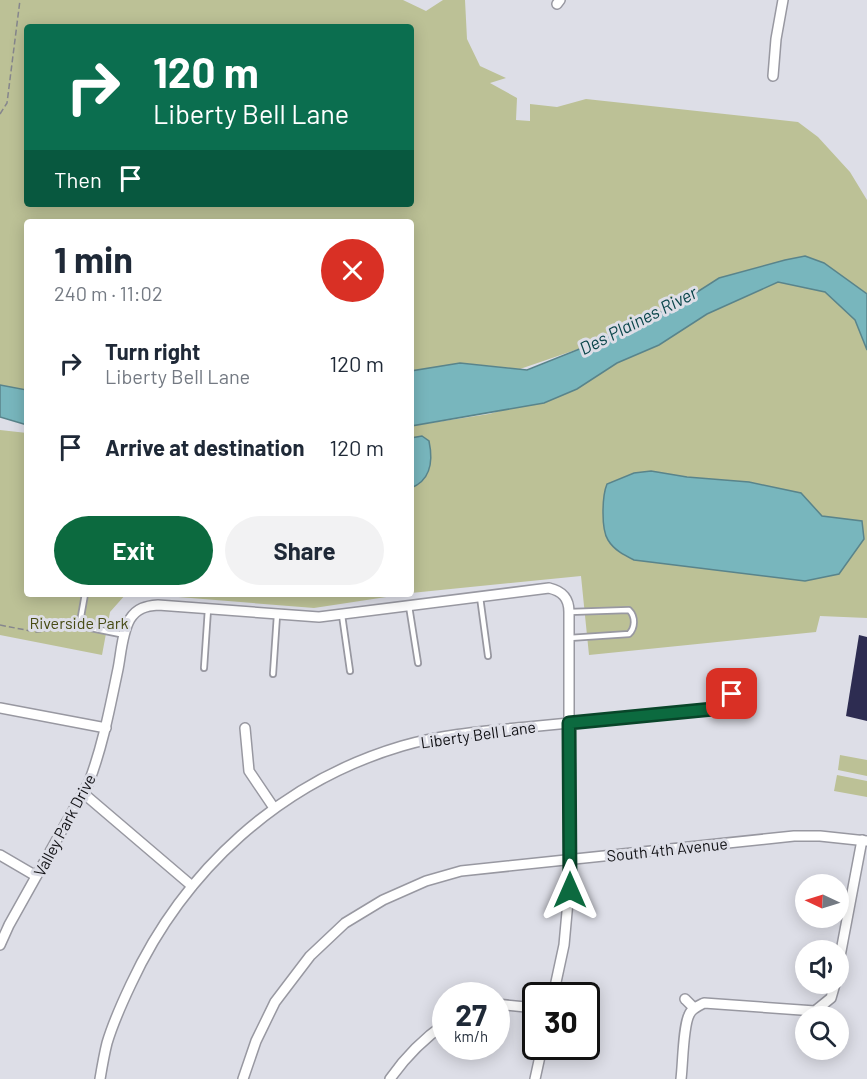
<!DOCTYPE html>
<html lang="en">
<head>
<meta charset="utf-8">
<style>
	body { margin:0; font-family:Barlow,sans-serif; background:#f2f2f3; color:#1f2937; height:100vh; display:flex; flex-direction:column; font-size:22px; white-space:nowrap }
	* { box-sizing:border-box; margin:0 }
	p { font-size:20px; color:#747a83 }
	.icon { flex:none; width:33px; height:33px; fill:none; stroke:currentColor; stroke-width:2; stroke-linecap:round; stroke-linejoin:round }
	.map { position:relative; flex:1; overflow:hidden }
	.side { position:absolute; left:24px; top:219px; width:390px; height:378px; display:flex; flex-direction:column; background:#fff; border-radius:6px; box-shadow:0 3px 15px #0003 }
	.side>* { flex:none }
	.top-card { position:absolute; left:24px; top:24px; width:390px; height:183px; border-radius:6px; box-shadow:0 3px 15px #0003; background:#0b6e4f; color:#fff; overflow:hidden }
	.needle { width:39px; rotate:274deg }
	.fabs { position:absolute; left:795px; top:874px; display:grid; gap:12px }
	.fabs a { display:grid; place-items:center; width:54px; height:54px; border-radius:50%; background:#fff; box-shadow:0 3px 15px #0003; font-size:30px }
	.speed { position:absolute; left:432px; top:982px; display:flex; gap:12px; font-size:30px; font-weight:700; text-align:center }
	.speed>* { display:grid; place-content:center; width:78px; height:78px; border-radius:50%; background:#fff; box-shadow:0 3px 15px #0003; line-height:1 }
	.speed small { font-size:15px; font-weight:400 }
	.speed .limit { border:3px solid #111; border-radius:9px; background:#fff; color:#111 }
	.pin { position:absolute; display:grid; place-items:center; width:51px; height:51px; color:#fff; margin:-26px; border-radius:12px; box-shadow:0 3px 9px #0006 }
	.me { position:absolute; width:66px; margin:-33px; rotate:0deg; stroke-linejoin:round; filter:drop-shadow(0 0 4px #0008) }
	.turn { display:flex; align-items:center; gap:21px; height:126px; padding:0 30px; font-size:27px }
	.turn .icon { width:78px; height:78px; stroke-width:2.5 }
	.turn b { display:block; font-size:42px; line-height:51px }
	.then { display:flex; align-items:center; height:57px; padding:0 30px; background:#0003; gap:12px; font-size:22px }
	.round { display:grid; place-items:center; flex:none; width:63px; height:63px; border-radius:32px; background:#f2f2f3 }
	.head { display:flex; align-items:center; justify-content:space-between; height:102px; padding:0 30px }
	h1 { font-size:36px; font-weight:700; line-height:45px }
	.cta { display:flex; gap:12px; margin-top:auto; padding:12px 30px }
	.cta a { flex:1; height:69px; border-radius:36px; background:#0c6a3f; color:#fff; font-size:24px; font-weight:700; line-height:69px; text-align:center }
	.cta a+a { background:#f2f2f3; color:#1f2937 }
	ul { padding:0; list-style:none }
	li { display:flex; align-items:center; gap:18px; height:84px; padding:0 30px }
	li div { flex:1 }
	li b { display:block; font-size:22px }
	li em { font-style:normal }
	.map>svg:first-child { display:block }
	.green { fill:#bcc196; fill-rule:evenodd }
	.water { fill:#78b6bd; stroke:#59848b; stroke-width:1.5 }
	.building { fill:#2d2c51 }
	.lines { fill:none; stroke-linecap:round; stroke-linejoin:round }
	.lane-casing { stroke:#9898a1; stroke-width:8 }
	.street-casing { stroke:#9898a1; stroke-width:12 }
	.path { stroke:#86868d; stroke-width:1.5; stroke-dasharray:6 3; stroke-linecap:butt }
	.lane { stroke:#fff; stroke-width:4.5 }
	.street { stroke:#fff; stroke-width:9 }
	.route-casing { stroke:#084529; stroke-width:15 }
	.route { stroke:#0c6a3f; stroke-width:10 }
	.labels { text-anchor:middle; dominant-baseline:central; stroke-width:6; stroke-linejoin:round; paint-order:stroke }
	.park-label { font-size:16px; fill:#474b14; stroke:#dddee7 }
	.street-label { font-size:16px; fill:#111115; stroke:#dddee7 }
	.water-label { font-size:18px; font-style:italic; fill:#0b464b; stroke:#dddee7 }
</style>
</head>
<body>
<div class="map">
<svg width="867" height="1079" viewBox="0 0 867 1079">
	<rect width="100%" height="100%" fill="#dddee7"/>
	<g class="green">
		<path d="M0,0H403L426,11L443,0H465L467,39L480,66L506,78L490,83L517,98L516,120L530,121V104L557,107L586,99L798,122L818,137L850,172L867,200V294L824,263L805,256L785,260L719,278L680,303L587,346L520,369L461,363L411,371V222H27V390L0,385ZM27,27H411V204H27Z"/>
		<polygon points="778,282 825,292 855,320 867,350 867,618 820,616 816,632 589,655 581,576 411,593 411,426 489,414 577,389 617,363 659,345 707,314"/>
		<polygon points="0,430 27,433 27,594 126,594 110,612 102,655 0,635"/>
		<polygon points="141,594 406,594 314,608"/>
		<polygon points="840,755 867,760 867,776 838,770"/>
		<polygon points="837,775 867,781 867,797 834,791"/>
	</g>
	<g class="water">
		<polygon points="805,256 824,263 867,294 867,350 855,320 825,292 778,282 707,314 659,345 617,363 577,389 544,403 411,426 411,371 460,363 527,370 587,346 680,303 719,278 785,260"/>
		<polygon points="0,385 27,390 27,425 0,417"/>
		<path d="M422,436L429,441C433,460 431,480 411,488V438Z"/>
		<path d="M651,471L687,477L749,482L801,493L822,516L862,521L864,539L839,574L805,581L634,560C624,555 614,550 608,540C601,529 602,496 607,484L634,473Z"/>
	</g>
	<polygon class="building" points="859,635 867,637 867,721 846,716"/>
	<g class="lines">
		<defs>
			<g id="lane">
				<polyline points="85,594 80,622 81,626 125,635"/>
				<polyline points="480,597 488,656"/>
				<polyline points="409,606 418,663"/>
				<polyline points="342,615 350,671"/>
				<path d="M569,638L629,634C635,628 636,617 629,610L569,612"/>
				<polyline points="204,668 208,609"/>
				<polyline points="273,674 277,615"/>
			</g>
			<g id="street">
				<polyline points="557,4 560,0"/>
				<polyline points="773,76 776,39 783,0"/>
				<polyline points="0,708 106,728"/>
				<polyline points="245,728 249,771 274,808"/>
				<polyline points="83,793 192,886"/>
				<polyline points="0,855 36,876"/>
				<path d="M0,945L9,925L89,782C103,745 110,707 118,669C121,654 122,633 130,619C137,608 146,606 158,605L319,617L549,588C562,591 569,598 569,612V890L564,945L553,996"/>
				<polyline points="838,967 862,840"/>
				<polyline points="685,999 694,1008"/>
				<polyline points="496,1004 536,1008"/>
				<path d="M100,1079C102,1067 104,1055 107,1043C113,1023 122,1003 131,984C184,870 280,782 402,746C443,734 486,731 528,727C590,721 651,715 713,709L732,694"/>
				<polyline points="243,1079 256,1041 275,1002 310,956 345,923 383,900 426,881 461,871 794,836 820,836 867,841"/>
				<path d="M390,1079C406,1056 423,1039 446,1023"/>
				<polyline points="535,1079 542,1047"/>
				<path d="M681,1079C683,1063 683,1027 689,1015C691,1009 698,1006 704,1003L815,1011L831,998L835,984"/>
			</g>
		</defs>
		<use href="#lane" class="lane-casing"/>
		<use href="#street" class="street-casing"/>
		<g class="path">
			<polyline points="0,114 7,103 20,0"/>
			<polyline points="0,625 36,632 73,628"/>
		</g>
		<use href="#lane" class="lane"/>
		<use href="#street" class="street"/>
	</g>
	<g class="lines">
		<defs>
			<polyline id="route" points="570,890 569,723 713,709 732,694"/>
		</defs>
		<use href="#route" class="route-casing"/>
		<use href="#route" class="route"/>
	</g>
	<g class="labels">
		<g class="park-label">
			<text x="79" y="622">Riverside Park</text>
		</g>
		<g class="street-label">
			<text transform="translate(478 734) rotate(-8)">Liberty Bell Lane</text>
			<text transform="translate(64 825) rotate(-62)">Valley Park Drive</text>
			<text transform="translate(667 849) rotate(-6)">South 4th Avenue</text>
		</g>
		<g class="water-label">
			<text transform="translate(638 320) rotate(-27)">Des Plaines River</text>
		</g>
	</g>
</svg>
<div class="fabs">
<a><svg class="needle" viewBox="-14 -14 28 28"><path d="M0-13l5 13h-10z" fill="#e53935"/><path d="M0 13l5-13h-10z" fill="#747a83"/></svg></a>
<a><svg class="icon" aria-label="sound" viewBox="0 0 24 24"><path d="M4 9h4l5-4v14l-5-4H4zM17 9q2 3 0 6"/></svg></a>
<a><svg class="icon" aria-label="search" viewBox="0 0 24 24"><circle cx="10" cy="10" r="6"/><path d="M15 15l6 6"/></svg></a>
</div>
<div class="speed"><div>27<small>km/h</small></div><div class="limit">30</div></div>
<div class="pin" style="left:732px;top:694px;background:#d93025"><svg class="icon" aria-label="arrive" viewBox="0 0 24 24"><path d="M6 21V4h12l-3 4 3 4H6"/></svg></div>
<svg class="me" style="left:570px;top:890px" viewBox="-20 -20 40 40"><path d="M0-17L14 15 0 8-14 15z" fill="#0c6a3f" stroke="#fff" stroke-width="4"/></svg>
<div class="top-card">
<div class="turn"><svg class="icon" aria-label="right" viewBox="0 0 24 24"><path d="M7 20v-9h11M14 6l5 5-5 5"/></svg><div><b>120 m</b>Liberty Bell Lane</div></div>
<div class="then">Then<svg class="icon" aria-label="arrive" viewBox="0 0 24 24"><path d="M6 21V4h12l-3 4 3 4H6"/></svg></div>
</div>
<section class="side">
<div class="head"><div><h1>1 min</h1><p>240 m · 11:02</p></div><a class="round" style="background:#d93025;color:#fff"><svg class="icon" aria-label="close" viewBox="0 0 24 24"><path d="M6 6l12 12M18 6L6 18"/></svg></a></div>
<ul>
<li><svg class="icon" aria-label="right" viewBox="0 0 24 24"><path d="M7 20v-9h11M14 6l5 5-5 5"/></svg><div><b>Turn right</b><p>Liberty Bell Lane</p></div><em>120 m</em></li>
<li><svg class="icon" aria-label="arrive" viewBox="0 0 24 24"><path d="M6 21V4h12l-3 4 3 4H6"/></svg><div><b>Arrive at destination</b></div><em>120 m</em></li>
</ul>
<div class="cta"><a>Exit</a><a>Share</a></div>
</section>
</div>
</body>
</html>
